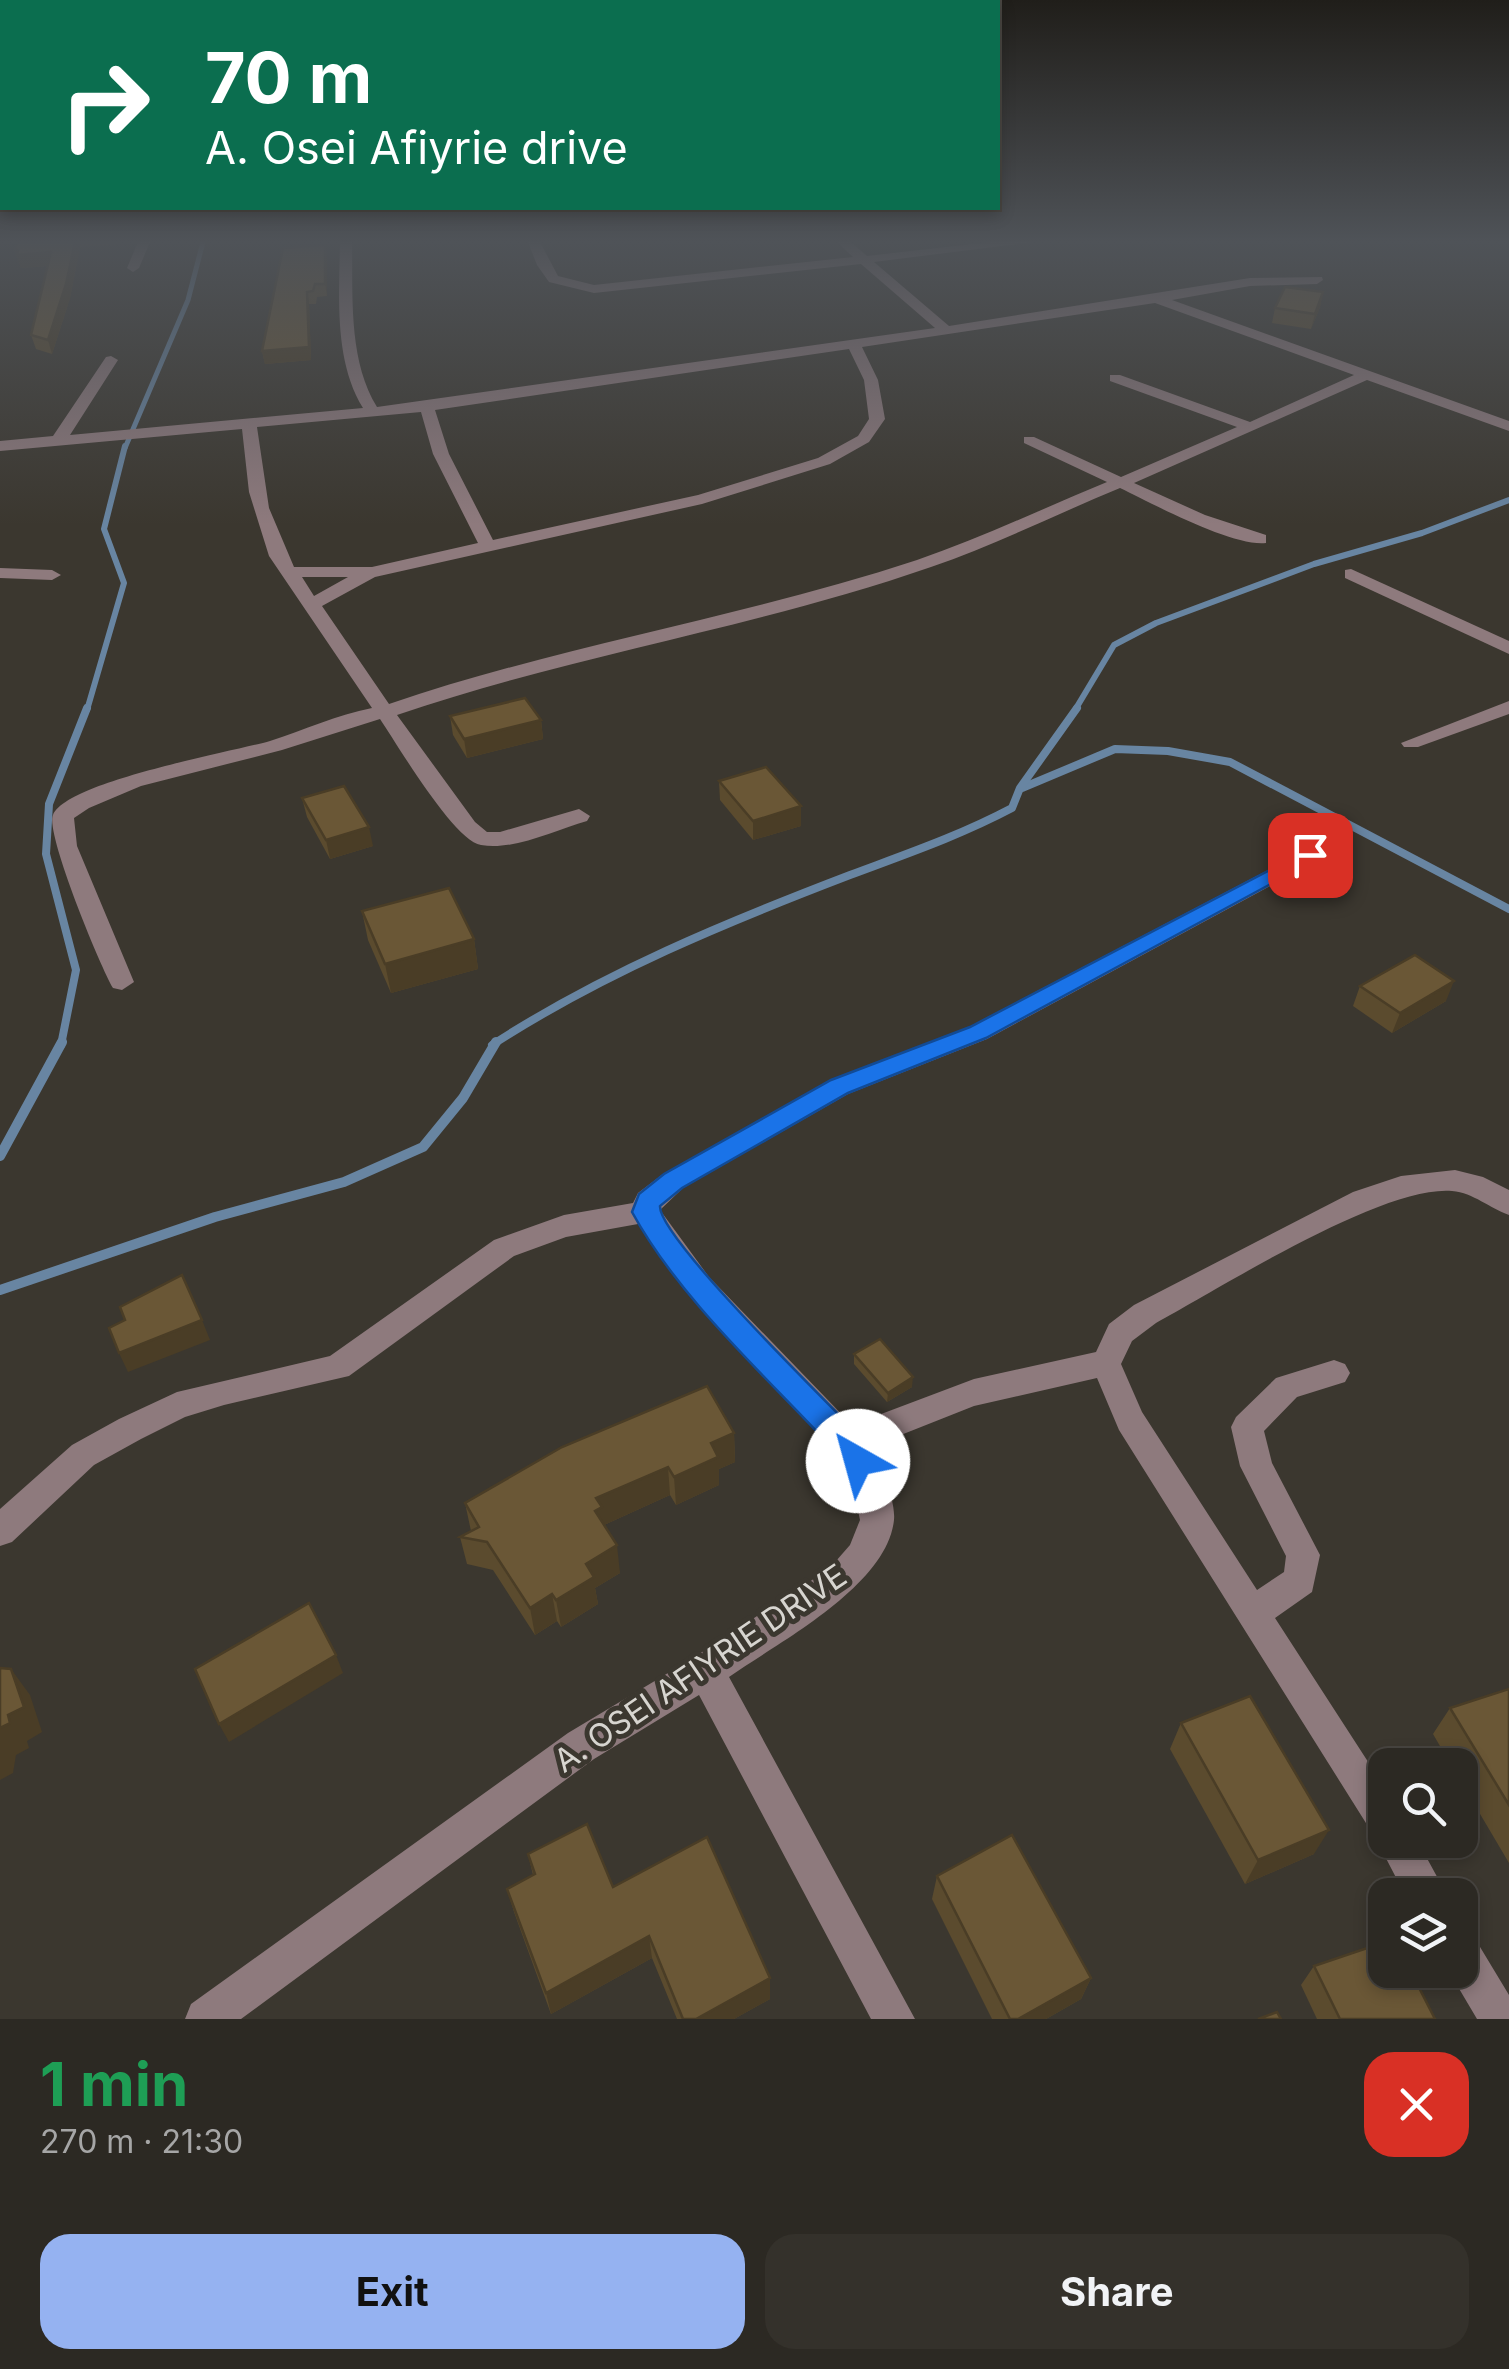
<!DOCTYPE html>
<html lang="en">
<head>
<meta charset="utf-8">
<style>
	body { margin:0; font-family:Inter,sans-serif; background:#34312b; color:#f1f3f6; height:100vh; display:flex; flex-direction:column; font-size:38px; white-space:nowrap }
	* { box-sizing:border-box; margin:0 }
	p { font-size:32px; color:#a6a6a6 }
	.icon { flex:none; width:55px; height:55px; fill:none; stroke:currentColor; stroke-width:2; stroke-linecap:round; stroke-linejoin:round }
	.map { position:relative; height:2019px; overflow:hidden }
	.side { display:flex; flex-direction:column; background:#2c2923; flex:1 }
	.side>* { flex:none }
	.hud { position:absolute; left:0px; top:0px; width:1000px; height:210px; box-shadow:0 5px 15px #0003,0 0 0 2px #484541; background:#0b6e4f; color:#fff; overflow:hidden }
	.controls { position:absolute; left:1368px; top:1748px; display:grid; gap:20px }
	.controls a { display:grid; place-items:center; width:110px; height:110px; border-radius:20px; background:#2c2923; box-shadow:0 5px 15px #0003,0 0 0 2px #484541; font-size:50px }
	.pin { position:absolute; display:grid; place-items:center; width:85px; height:85px; color:#fff; margin:-42px; border-radius:20px; box-shadow:0 5px 15px #0006 }
	.me { position:absolute; width:110px; margin:-55px; rotate:322deg; stroke-linejoin:round; filter:drop-shadow(0 0 8px #0008) }
	.turn { display:flex; align-items:center; gap:35px; height:210px; padding:0 40px; font-size:45px }
	.turn .icon { width:130px; height:130px; stroke-width:2.5 }
	.turn b { display:block; font-size:70px; line-height:85px }
	.round { display:grid; place-items:center; flex:none; width:105px; height:105px; border-radius:30px; background:#34312b }
	.overview { display:flex; align-items:center; justify-content:space-between; height:170px; padding:0 40px }
	h1 { font-size:60px; font-weight:700; line-height:75px; color:#1e9e55 }
	.cta { display:flex; gap:20px; margin-top:auto; padding:20px 40px }
	.cta a { flex:1; height:115px; border-radius:30px; background:#95b2f1; color:#111; font-size:40px; font-weight:700; line-height:115px; text-align:center }
	.cta a+a { background:#34312b; color:#f1f3f6 }
	.map>svg:first-child { display:block }
	.lines { fill:none; stroke-linecap:round; stroke-linejoin:round }
	.stream-far3 { stroke:#6885a2; stroke-width:5 }
	.stream-far2 { stroke:#6885a2; stroke-width:6 }
	.stream-far1 { stroke:#6885a2; stroke-width:8 }
	.stream { stroke:#6885a2; stroke-width:10 }
	.minor { fill:#8e7a7d; fill-rule:evenodd }
	.wall { fill:#5b4b2e }
	.shaded-wall { fill:#4a3d26 }
	.building { fill:#6a5736; stroke:#4a3d26; stroke-width:2.5 }
	.route { fill:#1a73e8; stroke:#114b97; stroke-width:2.5 }
	.labels { text-anchor:middle; dominant-baseline:central; stroke-width:10; stroke-linejoin:round; paint-order:stroke }
	.near-street-label { font-size:32px; fill:#d7d5d0; stroke:#3b372f }
</style>
</head>
<body>
<div class="map">
<svg width="1509" height="2019" viewBox="0 0 1509 2019">
	<rect width="100%" height="100%" fill="#3b372f"/>
	<g class="lines">
		<polyline class="stream-far3" points="125,448 188,300 203,242"/>
		<g class="stream-far2">
			<polyline points="87,710 124,583 104,529 125,446"/>
			<polyline points="1075,710 1114,645 1156,623 1314,564 1422,533 1509,500"/>
		</g>
		<g class="stream-far1">
			<polyline points="1022,788 1115,749 1168,751 1230,762 1509,909"/>
			<polyline points="61,1045 76,970 46,854 49,804 87,708"/>
			<path d="M492,1045C603,973 727,922 850,875C906,854 959,836 1012,808L1020,788L1077,708"/>
		</g>
		<g class="stream">
			<polyline points="0,1156 62,1042"/>
			<polyline points="0,1290 215,1217 344,1182 423,1147 463,1098 496,1042"/>
		</g>
		<g class="minor">
			<polygon points="138,242 150,242 139,268 133,272 127,268"/>
			<path d="M340,242H352C353,296 348,360 377,407L935,328L861,264L594,293L549,282L537,265L528,242H540L558,276L594,285L853,257L837,242H851L867,256L990,242H1033L874,262L949,326L1250,278L1322,277L1323,280L1317,284L1250,286L1172,300L1509,421V431L1367,380L1134,483L1205,515L1266,535V543C1233,547 1153,504 1120,488C1057,514 995,545 931,567C756,628 572,655 397,715L475,822L487,832H500L579,809L590,816L587,821C555,830 514,851 481,845C454,841 397,744 380,719L282,750L141,786L89,808L74,818L77,846L134,982L122,990L113,988C100,966 45,833 53,815C67,781 232,752 270,741C304,730 337,715 372,708L269,556L249,492L242,429L0,451V441L53,436L106,357L111,356L118,360L70,435L363,408C334,361 339,297 340,242ZM1155,303L1354,375L1250,422L1120,375H1110V381L1237,427L1121,477L1034,437H1024V443L1107,482C1044,508 981,538 917,560C744,617 562,645 389,704L322,606L375,577L702,504L830,464L869,442L885,419L878,380L862,347ZM849,349L864,380L869,419L858,436L818,458L698,495L493,540L449,454L435,410ZM421,412L433,454L478,543L372,567H294L269,508L257,427ZM302,577H348L314,596Z"/>
			<polygon points="0,568 52,570 61,575 52,580 0,578"/>
			<polygon points="1351,569 1509,641 1509,654 1345,578 1345,570"/>
			<polygon points="1509,701 1509,714 1418,747 1404,747 1401,743"/>
			<path d="M1310,848L1318,850L1321,855L1318,860L987,1039L848,1094L683,1188L660,1210L709,1277L852,1425L974,1379L1096,1352L1109,1324L1134,1305L1353,1192L1401,1176L1455,1170L1483,1177L1509,1190V1215C1489,1208 1474,1193 1452,1191C1383,1185 1222,1287 1156,1323L1132,1341L1121,1364L1142,1412L1257,1590L1284,1572L1286,1556L1240,1466L1231,1427L1236,1417L1276,1378L1334,1360L1345,1364L1350,1373L1345,1382L1297,1397L1264,1431L1272,1463L1320,1555L1312,1592L1275,1618L1385,1788V1840H1417L1447,1895H1405L1376,1839L1119,1430L1097,1378L974,1406L868,1448C879,1467 896,1497 894,1520C887,1586 779,1642 729,1677L915,2019H871L699,1695L594,1759L241,2019H185L191,2004L568,1733L693,1658L829,1569L850,1545L860,1520L852,1482L836,1452L689,1293L638,1224L566,1237L514,1256L349,1376L224,1405L185,1417L141,1439L94,1465L12,1542L0,1546V1509L72,1445L119,1419L177,1392L330,1356L494,1240L564,1215L633,1203L638,1193L663,1174L830,1080L969,1027Z"/>
			<polygon points="1460,1931 1474,1937 1509,1995 1509,2019 1477,2019 1448,1970 1460,1970"/>
		</g>
	</g>
	<g class="wall">
		<polygon points="17,242 121,242 120,244 80,247 70,298 52,354 36,349 31,335 48,266 21,268 15,250"/>
		<polygon points="325,245 327,257 327,296 317,297 316,304 309,304 311,360 265,364 262,351"/>
		<polygon points="1323,292 1320,307 1311,329 1272,323 1275,308"/>
		<polygon points="450,716 541,720 543,739 467,758 453,735"/>
		<polygon points="719,781 801,826 753,840 720,800"/>
		<polygon points="302,798 373,846 330,859 307,817"/>
		<polygon points="362,911 474,939 478,969 391,993 368,940"/>
		<polygon points="1360,986 1446,1001 1392,1033 1353,1006"/>
		<polygon points="854,1354 912,1387 887,1402 854,1364"/>
		<polygon points="734,1433 735,1462 719,1469 719,1485 676,1505 670,1495 604,1525 620,1573 595,1588 598,1604 561,1627 557,1621 535,1635 493,1570 467,1564 460,1537 471,1531 465,1503"/>
		<polygon points="1509,1689 1509,1863 1460,1780 1460,1765 1451,1765 1433,1734 1450,1708"/>
		<polygon points="1181,1723 1314,1854 1245,1884 1170,1749"/>
		<polygon points="528,1854 613,1887 770,1999 734,2019 677,2019 652,1958 551,2014 514,1912 507,1889 533,1875"/>
		<polygon points="937,1876 1091,1978 1081,1999 1046,2019 992,2019 932,1899"/>
		<polygon points="1314,1966 1435,2019 1317,2019 1301,1985"/>
	</g>
	<g class="shaded-wall">
		<polygon points="75,242 79,242 80,247 70,298 52,354 48,340"/>
		<polygon points="325,245 327,257 327,296 325,284"/>
		<polygon points="15,250 51,252 54,265 21,268"/>
		<polygon points="307,292 309,304 311,360 265,364 262,351"/>
		<polygon points="1323,292 1320,307 1311,329 1315,314"/>
		<polygon points="541,720 543,739 467,758 464,739"/>
		<polygon points="801,806 801,826 753,840 753,821"/>
		<polygon points="369,827 373,846 330,859 326,840"/>
		<polygon points="474,939 478,969 391,993 385,964"/>
		<polygon points="1454,981 1446,1001 1392,1033 1400,1013"/>
		<polygon points="202,1320 210,1340 128,1372 119,1353"/>
		<polygon points="913,1377 912,1387 887,1402 888,1393"/>
		<polygon points="734,1433 735,1462 719,1469 719,1485 676,1505 674,1477 711,1443"/>
		<polygon points="668,1467 670,1495 604,1525 595,1511 596,1498"/>
		<polygon points="617,1545 620,1573 595,1588 598,1604 561,1627 556,1600 586,1564"/>
		<polygon points="552,1594 557,1621 535,1635 530,1608"/>
		<polygon points="336,1655 343,1673 229,1742 219,1724"/>
		<polygon points="11,1669 30,1695 42,1732 27,1741 29,1748 16,1755 13,1773 0,1780 0,1728"/>
		<polygon points="1329,1830 1314,1854 1245,1884 1258,1860"/>
		<polygon points="649,1936 652,1958 551,2014 546,1993"/>
		<polygon points="770,1978 770,1999 734,2019 696,2019"/>
		<polygon points="1091,1978 1081,1999 1046,2019 1018,2019"/>
	</g>
	<g class="building">
		<polygon points="17,242 75,242 66,284 48,340 31,335 51,252 17,255 18,250 15,250"/>
		<polygon points="325,245 325,284 315,284 313,291 307,292 309,347 262,351 283,248"/>
		<polygon points="1285,287 1323,292 1315,314 1275,308"/>
		<polygon points="525,698 541,720 464,739 450,716"/>
		<polygon points="766,767 801,806 753,821 719,781"/>
		<polygon points="344,786 369,827 326,840 302,798"/>
		<polygon points="449,888 474,939 385,964 362,911"/>
		<polygon points="1415,955 1454,981 1400,1013 1360,986"/>
		<polygon points="182,1275 202,1320 119,1353 109,1328 125,1320 120,1307"/>
		<polygon points="880,1339 913,1377 888,1393 854,1354"/>
		<polygon points="707,1386 734,1433 711,1443 718,1457 674,1477 668,1467 596,1498 602,1507 595,1511 617,1545 586,1564 594,1577 556,1600 552,1594 530,1608 487,1542 460,1537 479,1527 465,1503 562,1447"/>
		<polygon points="309,1603 336,1655 219,1724 195,1669"/>
		<polygon points="0,1668 11,1669 24,1707 8,1715 10,1723 0,1728"/>
		<polygon points="1509,1689 1509,1805 1450,1708"/>
		<polygon points="1250,1696 1329,1830 1258,1860 1181,1723"/>
		<polygon points="587,1824 613,1887 707,1837 770,1978 696,2019 683,2019 649,1936 546,1993 507,1889 535,1874 528,1854"/>
		<polygon points="1012,1835 1091,1978 1018,2019 1010,2019 937,1876"/>
		<polygon points="1385,1942 1385,1970 1410,1970 1435,2019 1340,2019 1314,1966"/>
		<polygon points="1277,2012 1281,2019 1258,2019"/>
	</g>
	<linearGradient id="sky" x2="0" y2="1"><stop stop-color="#201e1a"/><stop offset="0.46" stop-color="#4f5358"/><stop offset="1" stop-color="#4f5358" stop-opacity="0"/></linearGradient>
	<rect width="1509" height="525" fill="url(#sky)"/>
	<path class="route" d="M1310,849L1320,855L1317,859L986,1038L848,1093L682,1188L660,1206C658,1237 826,1401 857,1433L872,1461L868,1470L858,1474L847,1470L836,1452C768,1378 680,1300 632,1212L639,1194L664,1174L831,1080L970,1027Z"/>
	<g class="labels">
		<g class="near-street-label">
			<text transform="translate(700 1668) rotate(-34)">A. OSEI AFIYRIE DRIVE</text>
		</g>
	</g>
</svg>
<div class="controls">
<a><svg class="icon" aria-label="search" viewBox="0 0 24 24"><circle cx="10" cy="10" r="6"/><path d="M15 15l6 6"/></svg></a>
<a><svg class="icon" aria-label="layers" viewBox="0 0 24 24"><path d="M12 4l9 5-9 5-9-5zM3 14l9 5 9-5"/></svg></a>
</div>
<div class="pin" style="left:1310px;top:855px;background:#d93025"><svg class="icon" aria-label="arrive" viewBox="0 0 24 24"><path d="M6 21V4h12l-3 4 3 4H6"/></svg></div>
<svg class="me" style="left:858px;top:1461px" viewBox="-20 -20 40 40"><circle r="19" fill="#fff"/><path d="M0-13L10 11 0 6-10 11z" fill="#1a73e8"/></svg>
<div class="hud">
<div class="turn"><svg class="icon" aria-label="right" viewBox="0 0 24 24"><path d="M7 20v-9h11M14 6l5 5-5 5"/></svg><div><b>70 m</b>A. Osei Afiyrie drive</div></div>
</div>
</div>
<section class="side">
<div class="overview"><div><h1>1 min</h1><p>270 m · 21:30</p></div><a class="round" style="background:#d93025;color:#fff"><svg class="icon" aria-label="close" viewBox="0 0 24 24"><path d="M6 6l12 12M18 6L6 18"/></svg></a></div>
<div class="cta"><a>Exit</a><a>Share</a></div>
</section>
</body>
</html>
